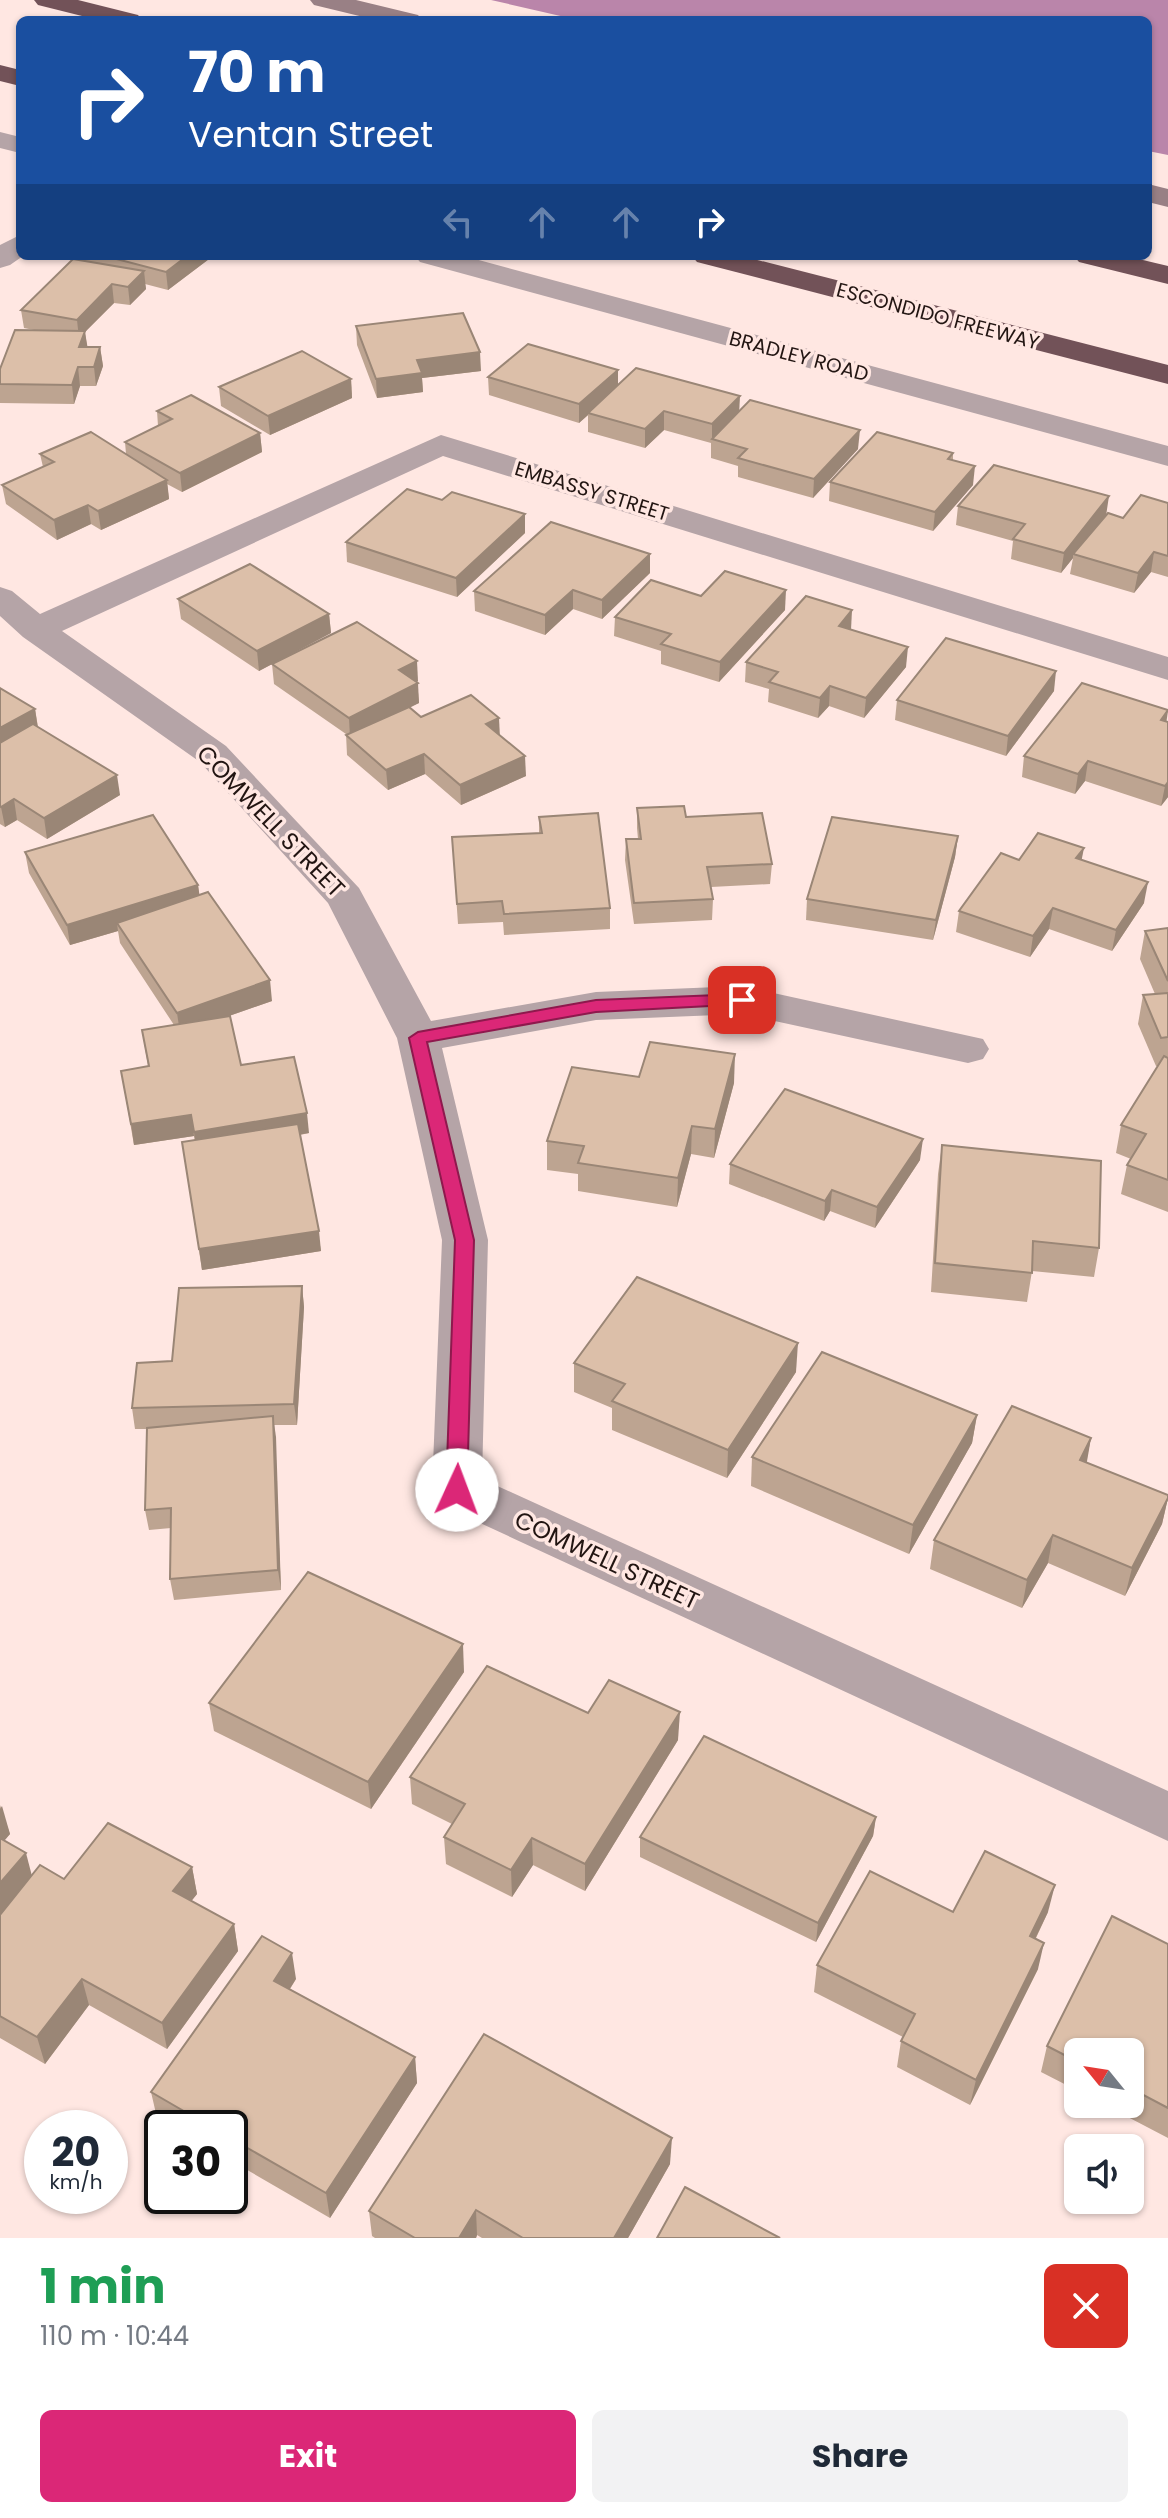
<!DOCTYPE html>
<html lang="en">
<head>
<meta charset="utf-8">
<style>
	body { margin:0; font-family:Poppins,sans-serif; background:#f2f2f3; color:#1f2937; height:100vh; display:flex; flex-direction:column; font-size:30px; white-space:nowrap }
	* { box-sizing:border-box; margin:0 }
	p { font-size:26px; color:#747a83 }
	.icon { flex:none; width:44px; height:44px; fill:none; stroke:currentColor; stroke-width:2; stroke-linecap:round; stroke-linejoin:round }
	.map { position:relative; height:2238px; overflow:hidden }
	.side { display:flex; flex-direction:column; background:#fff; flex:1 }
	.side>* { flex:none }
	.guide { position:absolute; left:16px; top:16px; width:1136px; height:244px; border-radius:12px; box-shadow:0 2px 6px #0004; background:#1a4fa0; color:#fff; overflow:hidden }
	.needle { width:52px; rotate:300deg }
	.controls { position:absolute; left:1064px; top:2038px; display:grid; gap:16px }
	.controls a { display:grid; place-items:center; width:80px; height:80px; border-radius:12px; background:#fff; box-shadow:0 2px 6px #0004; font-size:40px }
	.speed { position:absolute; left:24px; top:2110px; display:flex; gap:16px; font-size:40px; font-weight:700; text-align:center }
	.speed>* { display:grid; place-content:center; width:104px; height:104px; border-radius:50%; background:#fff; box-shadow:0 2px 6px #0004; line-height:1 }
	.speed small { font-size:20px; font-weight:400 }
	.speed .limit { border:4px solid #111; border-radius:12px; background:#fff; color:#111 }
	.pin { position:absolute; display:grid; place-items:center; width:68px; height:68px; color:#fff; margin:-34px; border-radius:16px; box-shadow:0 4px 12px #0006 }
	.me { position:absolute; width:88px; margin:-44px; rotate:2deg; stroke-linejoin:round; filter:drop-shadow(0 0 6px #0008) }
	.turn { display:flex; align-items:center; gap:28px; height:168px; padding:0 40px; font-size:36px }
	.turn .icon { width:104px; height:104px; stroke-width:2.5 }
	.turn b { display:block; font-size:56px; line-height:68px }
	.lanes { display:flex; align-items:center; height:76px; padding:0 40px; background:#0003; justify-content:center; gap:40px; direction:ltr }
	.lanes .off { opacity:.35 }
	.round { display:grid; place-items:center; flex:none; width:84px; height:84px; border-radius:12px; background:#f2f2f3 }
	.headline { display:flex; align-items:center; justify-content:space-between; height:136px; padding:0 40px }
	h1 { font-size:48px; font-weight:700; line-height:60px; color:#1e9e55 }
	.button { display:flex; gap:16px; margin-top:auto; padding:16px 40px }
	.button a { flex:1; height:92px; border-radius:12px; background:#db2777; color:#fff; font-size:32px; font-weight:700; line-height:92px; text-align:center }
	.button a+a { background:#f2f2f3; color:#1f2937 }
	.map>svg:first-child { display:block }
	.water { fill:#ba85aa }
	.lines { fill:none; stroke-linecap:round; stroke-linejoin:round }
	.minor { fill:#b5a4a7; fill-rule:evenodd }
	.tertiary { fill:#b5a4a7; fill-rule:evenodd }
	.secondary { fill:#998085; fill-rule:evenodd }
	.motorway { fill:#725258; fill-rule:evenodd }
	.wall { fill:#bda491 }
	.shaded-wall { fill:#9a8676 }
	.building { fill:#dcbfa9; stroke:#9a8676; stroke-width:2 }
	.route { fill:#db2777; stroke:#8e194d; stroke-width:2 }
	.labels { text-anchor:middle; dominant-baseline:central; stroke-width:7; stroke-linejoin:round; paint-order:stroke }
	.far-street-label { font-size:20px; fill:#221512; stroke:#ffe7e2 }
	.street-label { font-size:24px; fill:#221512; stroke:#ffe7e2 }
</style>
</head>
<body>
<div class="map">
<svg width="1168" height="2238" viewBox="0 0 1168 2238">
	<rect width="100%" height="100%" fill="#ffe7e2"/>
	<polygon class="water" points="491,0 1168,0 1168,155 1148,151 1148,20 578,20"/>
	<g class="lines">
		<g class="minor">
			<polygon points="20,235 20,256 23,256 10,265 0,268 0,245"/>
			<polygon points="441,435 1168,657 1168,680 443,456 62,631 226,746 359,888 431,1021 596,992 742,986 983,1039 989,1049 983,1059 968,1063 742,1014 596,1020 442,1048 488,1240 482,1479 1168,1791 1168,1841 439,1504 432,1490 442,1240 397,1038 328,903 200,762 23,637 0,616 0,587 12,591 40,614"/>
		</g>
		<g class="tertiary">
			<polygon points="0,132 20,137 20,153 0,148"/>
			<polygon points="415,256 464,256 1168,446 1168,466 420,262"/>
		</g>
		<g class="secondary">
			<polygon points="310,0 356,0 418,15 422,20 376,20 314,5"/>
			<polygon points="1148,184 1168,189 1168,207 1148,202"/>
		</g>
		<g class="motorway">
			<polygon points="34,0 78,0 138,15 142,20 98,20 38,5"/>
			<polygon points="0,65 20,70 20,86 0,81"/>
			<polygon points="692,256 742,256 1168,365 1168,384 697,262"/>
			<polygon points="1074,256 1126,256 1168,266 1168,284 1079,262"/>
		</g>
	</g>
	<g class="wall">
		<polygon points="79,256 213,256 168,290 145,284 146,289 130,305 114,303 85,332 87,347 100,347 103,366 96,386 80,386 74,404 0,403 0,369 34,330 24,328 21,310 79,260"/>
		<polygon points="356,326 481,371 422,378 423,392 377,398 357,345"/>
		<polygon points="618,370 618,385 740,411 858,449 813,498 738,477 738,466 711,458 711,443 664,430 645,448 588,432 588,415 579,423 489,395 488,377"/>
		<polygon points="351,379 352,398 270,435 221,406 219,387"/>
		<polygon points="157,411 260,433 262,452 182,492 167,484 169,499 101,530 91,524 57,540 6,504 2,485 43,467 40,454 126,454 125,442 158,426"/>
		<polygon points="953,453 953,460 973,485 933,531 829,501 830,482"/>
		<polygon points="1168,503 1168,577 1151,572 1134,593 1070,574 1073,558 1061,573 1011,559 1013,541 956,525 958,506 1123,518"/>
		<polygon points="525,533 457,597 347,562 346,542"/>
		<polygon points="650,573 602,619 573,609 545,635 475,611 474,591"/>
		<polygon points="701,596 785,610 719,682 661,664 661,651 614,636 615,617"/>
		<polygon points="178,599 329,614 331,633 282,659 418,681 417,682 419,703 409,707 421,717 500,735 526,776 461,805 425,774 388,790 347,755 346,734 274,684 272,664 259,671 181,619"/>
		<polygon points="851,630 906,667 864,718 829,706 818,718 768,702 769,689 745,682 746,662"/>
		<polygon points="0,688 35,709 38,727 120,795 47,839 17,820 5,827 0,824"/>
		<polygon points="1054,691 1006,756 895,720 897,700"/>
		<polygon points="1166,722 1168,722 1168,797 1161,806 1085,781 1075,794 1022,777 1024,756"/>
		<polygon points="637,808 686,817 772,864 770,884 711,887 713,899 712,920 634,924 625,860 626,839 638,839 637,828"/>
		<polygon points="539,817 610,908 610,929 504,935 503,922 458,924 452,837 539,833"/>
		<polygon points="958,836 955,857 933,940 806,920 807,899"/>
		<polygon points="25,852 198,885 199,895 272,1001 229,1016 241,1065 309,1133 300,1135 321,1251 202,1270 182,1142 195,1140 194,1136 134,1145 121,1071 148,1066 142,1030 174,1025 120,943 118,931 70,945 29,873"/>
		<polygon points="1019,860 1082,860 1144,903 1112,951 1049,929 1030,957 956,932 959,911"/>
		<polygon points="1168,928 1168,1212 1121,1194 1127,1165 1131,1159 1116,1153 1121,1125 1158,1066 1156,1066 1138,1024 1143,995 1155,994 1140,959 1145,931"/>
		<polygon points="639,1077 734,1083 714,1158 691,1154 677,1207 578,1191 578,1174 547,1170 547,1141"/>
		<polygon points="942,1145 1099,1248 1094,1277 1032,1271 1027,1302 931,1292 938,1174"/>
		<polygon points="920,1160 875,1228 830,1211 824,1221 729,1184 730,1164"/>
		<polygon points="302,1286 304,1307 297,1425 274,1425 281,1590 174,1600 170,1579 171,1528 149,1530 145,1510 147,1429 135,1429 132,1408 172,1361"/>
		<polygon points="574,1363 796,1372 727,1478 612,1430 612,1408 574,1392"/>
		<polygon points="977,1415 972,1443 909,1554 751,1486 752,1457"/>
		<polygon points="1091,1438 1086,1462 1168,1498 1162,1524 1125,1596 1048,1563 1022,1608 930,1569 934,1540"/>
		<polygon points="464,1672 371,1809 214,1731 209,1703"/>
		<polygon points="588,1713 678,1740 585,1891 533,1865 512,1897 446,1864 444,1837 452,1824 412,1804 410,1777"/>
		<polygon points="0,1805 10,1834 4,1840 32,1876 64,1879 192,1867 197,1894 191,1901 234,1924 238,1951 167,2049 89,2005 45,2064 0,2038"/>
		<polygon points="876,1817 873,1836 816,1942 640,1857 640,1837"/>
		<polygon points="1048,1912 1036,1938 1038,1969 970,2105 897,2067 901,2041 903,2037 814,1992 817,1965"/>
		<polygon points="1168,1944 1168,2138 1103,2104 1130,2104 1130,2052 1078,2052 1078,2091 1041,2072 1047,2046"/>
		<polygon points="296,1979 290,1989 415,2057 417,2083 330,2218 230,2160 230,2128 174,2128 157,2118 151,2092"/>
		<polygon points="670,2164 628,2238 482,2238 477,2235 476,2238 375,2238 372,2236 369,2211"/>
	</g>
	<g class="shaded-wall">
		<polygon points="187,256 213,256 168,290 166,272"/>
		<polygon points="144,271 146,289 130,305 128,287"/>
		<polygon points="112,284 114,303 85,332 88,350 82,366 77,320"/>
		<polygon points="100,347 103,366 96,386 94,367"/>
		<polygon points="480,352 481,371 422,378 423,392 377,398 376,379 417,360"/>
		<polygon points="78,367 80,386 74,404 72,385"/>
		<polygon points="618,370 618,389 588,413 588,415 579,423 579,404"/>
		<polygon points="351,379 352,398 270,435 268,416"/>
		<polygon points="740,396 739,415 712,439 712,424"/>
		<polygon points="664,411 664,430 645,448 645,429"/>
		<polygon points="860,430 858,449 813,498 814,479"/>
		<polygon points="260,433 262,452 182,492 180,473"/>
		<polygon points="975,466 973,485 933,531 935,512"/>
		<polygon points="167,480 169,499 101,530 98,511"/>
		<polygon points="1109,496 1106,516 1073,554 1073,558 1061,573 1064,553"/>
		<polygon points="88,505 91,524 57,540 54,520"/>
		<polygon points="525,514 525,533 457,597 456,578"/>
		<polygon points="1154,552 1151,572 1134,593 1138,573"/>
		<polygon points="650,554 650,573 602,619 602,600"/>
		<polygon points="573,590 573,609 545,635 545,615"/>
		<polygon points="786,590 785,610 719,682 720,662"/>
		<polygon points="852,610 851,630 839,626"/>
		<polygon points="329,614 331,633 259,671 257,651"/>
		<polygon points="908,647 906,667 864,718 866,698"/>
		<polygon points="417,661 418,681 400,690 399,670"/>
		<polygon points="1056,671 1054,691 1006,756 1008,736"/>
		<polygon points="418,683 419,703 350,738 349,718"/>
		<polygon points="830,686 829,706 818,718 820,698"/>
		<polygon points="35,709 38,729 0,751 0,728"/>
		<polygon points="1168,711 1165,731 1161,720"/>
		<polygon points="499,718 500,738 486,724"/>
		<polygon points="424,754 425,774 388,790 386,770"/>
		<polygon points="525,756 526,776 461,805 460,785"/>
		<polygon points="1088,761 1085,781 1075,794 1078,774"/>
		<polygon points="117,775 120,795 47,839 44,818"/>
		<polygon points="1168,782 1168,797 1161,806 1165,786"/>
		<polygon points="14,799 17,820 5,827 1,807"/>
		<polygon points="958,836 955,857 933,940 936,920"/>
		<polygon points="1084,848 1080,868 1076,858"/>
		<polygon points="1148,882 1144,903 1112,951 1116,930"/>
		<polygon points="198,885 201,905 117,923 118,931 70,945 67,925"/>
		<polygon points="1053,908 1049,929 1030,957 1033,936"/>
		<polygon points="270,980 272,1001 180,1033 177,1013"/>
		<polygon points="735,1054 734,1083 714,1158 715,1129"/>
		<polygon points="307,1113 309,1133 196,1152 194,1132"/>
		<polygon points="191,1115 194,1136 134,1145 131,1124"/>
		<polygon points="692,1126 691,1154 677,1207 678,1178"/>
		<polygon points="923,1139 920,1160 875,1228 877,1207"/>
		<polygon points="832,1190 830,1211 824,1221 825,1201"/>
		<polygon points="319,1231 321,1251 202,1270 199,1249"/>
		<polygon points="302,1286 304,1307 297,1425 294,1404"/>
		<polygon points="798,1343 796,1372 727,1478 728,1450"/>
		<polygon points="977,1415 972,1443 909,1554 913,1525"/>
		<polygon points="273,1416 276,1437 281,1590 278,1570"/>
		<polygon points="1091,1438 1086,1467 1080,1460"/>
		<polygon points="1168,1498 1162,1524 1125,1596 1132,1568"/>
		<polygon points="1053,1535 1048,1563 1022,1608 1027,1580"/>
		<polygon points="463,1644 464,1672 371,1809 368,1782"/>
		<polygon points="680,1712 678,1740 585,1891 585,1864"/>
		<polygon points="2,1806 10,1834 0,1846 0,1809"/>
		<polygon points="876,1817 873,1836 816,1942 818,1923"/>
		<polygon points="532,1838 533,1865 512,1897 511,1870"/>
		<polygon points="26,1853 33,1880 0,1920 0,1883"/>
		<polygon points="192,1867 197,1894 178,1918 173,1891"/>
		<polygon points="1055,1885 1048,1912 1024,1962 1030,1936"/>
		<polygon points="234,1924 238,1951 167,2049 162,2023"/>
		<polygon points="1044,1943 1038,1969 970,2105 976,2080"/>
		<polygon points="292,1953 296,1979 278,2007 274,1981"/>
		<polygon points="82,1979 89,2005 45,2064 37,2037"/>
		<polygon points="415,2057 417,2083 330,2218 326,2193"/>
		<polygon points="672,2138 670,2164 628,2238 614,2238"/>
		<polygon points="476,2210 477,2235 476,2238 459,2238"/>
	</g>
	<g class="building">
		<polygon points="105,256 187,256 166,272"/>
		<polygon points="73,259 144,271 128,287 112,284 77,320 21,310"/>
		<polygon points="463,313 480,352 417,360 422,373 376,379 356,326"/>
		<polygon points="15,330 85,331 79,347 100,347 94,367 78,367 72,385 0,384 0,369"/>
		<polygon points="528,344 618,370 579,404 488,377"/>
		<polygon points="302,351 351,379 268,416 219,387"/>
		<polygon points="636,368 740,396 712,424 664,411 645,429 588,413"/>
		<polygon points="191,395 260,433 180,473 125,442 172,419 157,411"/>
		<polygon points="750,400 860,430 814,479 738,458 747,449 712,439"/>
		<polygon points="91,432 167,480 98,511 88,505 54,520 2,485 54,462 40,454"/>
		<polygon points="877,432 953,453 948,459 975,466 935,512 830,482"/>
		<polygon points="994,465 1109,496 1064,553 1013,539 1025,524 958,506"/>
		<polygon points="407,489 442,500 452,492 525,514 456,578 346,542"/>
		<polygon points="1141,495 1168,503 1168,556 1154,552 1138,573 1073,554 1108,513 1123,518"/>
		<polygon points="551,522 650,554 602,600 573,590 545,615 474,591"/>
		<polygon points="250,564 329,614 257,651 178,599"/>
		<polygon points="725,571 786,590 720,662 661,644 671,634 615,617 651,580 701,596"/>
		<polygon points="806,596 852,610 839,626 908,647 866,698 830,686 820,698 769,682 778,672 746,662"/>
		<polygon points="357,622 417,661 399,670 418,683 349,718 272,664"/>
		<polygon points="946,638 1056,671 1008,736 897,700"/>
		<polygon points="1082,683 1168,710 1161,720 1168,722 1168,782 1165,786 1088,761 1078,774 1024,756"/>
		<polygon points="0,688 35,709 0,728"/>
		<polygon points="471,695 499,718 486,724 525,756 460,785 424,754 386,770 346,735 409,707 421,717"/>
		<polygon points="33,724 117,775 44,818 14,799 1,807 0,806 0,743"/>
		<polygon points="684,806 686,817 762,813 772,864 707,867 713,899 634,903 626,839 641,839 637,808"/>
		<polygon points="598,813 610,908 504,914 502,901 457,904 452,837 542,833 539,817"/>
		<polygon points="153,815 198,885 67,925 25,852"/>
		<polygon points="832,817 958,836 936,920 807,899"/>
		<polygon points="1038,833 1084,848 1076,858 1148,882 1116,930 1053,908 1033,936 959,911 1001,853 1019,860"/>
		<polygon points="208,892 270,980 177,1013 117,923"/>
		<polygon points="1168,928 1168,981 1145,931"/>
		<polygon points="1168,993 1168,1037 1161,1038 1143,995"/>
		<polygon points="230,1016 241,1065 294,1057 307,1113 194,1132 191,1115 131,1124 121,1071 149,1066 142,1030"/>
		<polygon points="650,1042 735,1054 715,1129 692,1126 678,1178 578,1163 584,1146 547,1141 572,1067 639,1077"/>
		<polygon points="1164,1056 1168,1058 1168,1180 1127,1165 1146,1134 1121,1125"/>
		<polygon points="785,1089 923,1139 877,1207 832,1190 825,1201 730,1164"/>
		<polygon points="298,1124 319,1231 199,1249 182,1142"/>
		<polygon points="942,1145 1101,1161 1099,1248 1033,1241 1032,1273 935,1263"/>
		<polygon points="637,1277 798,1343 728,1450 612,1401 625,1384 574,1363"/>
		<polygon points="302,1286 294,1404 132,1408 137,1363 172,1361 179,1288"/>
		<polygon points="822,1352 977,1415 913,1525 752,1457"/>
		<polygon points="1012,1406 1091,1438 1080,1460 1168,1495 1168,1498 1132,1568 1053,1535 1027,1580 934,1540"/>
		<polygon points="273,1416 278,1570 170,1579 171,1508 145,1510 147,1428"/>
		<polygon points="308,1572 463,1644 368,1782 209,1703"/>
		<polygon points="487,1666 588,1713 609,1680 680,1712 585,1864 532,1838 511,1870 444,1837 465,1804 410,1777"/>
		<polygon points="704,1736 876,1817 818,1923 640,1837"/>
		<polygon points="108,1823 192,1867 173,1891 234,1924 162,2023 82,1979 37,2037 0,2016 0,1915 40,1865 64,1879"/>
		<polygon points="0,1838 26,1853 0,1883"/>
		<polygon points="985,1851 1055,1885 1030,1936 1044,1943 976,2080 901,2041 915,2014 817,1965 870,1871 953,1912"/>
		<polygon points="1112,1916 1168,1944 1168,2108 1130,2088 1130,2052 1078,2052 1078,2062 1047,2046"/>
		<polygon points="262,1936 292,1953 274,1981 415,2057 326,2193 230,2138 230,2128 213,2128 151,2092"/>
		<polygon points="484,2034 672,2138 614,2238 523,2238 476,2210 459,2238 415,2238 369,2211"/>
		<polygon points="685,2187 780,2238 657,2238"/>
	</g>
	<polygon class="route" points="742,994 751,1000 748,1004 596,1012 427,1042 474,1240 467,1490 464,1496 457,1499 449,1496 446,1490 455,1240 409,1038 418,1032 596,1000"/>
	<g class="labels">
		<g class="far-street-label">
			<text transform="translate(938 316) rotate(15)">ESCONDIDO FREEWAY</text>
			<text transform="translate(799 356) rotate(15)">BRADLEY ROAD</text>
			<text transform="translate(592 491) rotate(17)">EMBASSY STREET</text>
		</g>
		<g class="street-label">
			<text transform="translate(271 821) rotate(46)">COMWELL STREET</text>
			<text transform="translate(607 1560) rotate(25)">COMWELL STREET</text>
		</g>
	</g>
</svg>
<div class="controls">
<a><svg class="needle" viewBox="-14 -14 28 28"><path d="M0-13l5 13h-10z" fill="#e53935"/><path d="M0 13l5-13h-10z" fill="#747a83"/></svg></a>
<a><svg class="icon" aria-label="sound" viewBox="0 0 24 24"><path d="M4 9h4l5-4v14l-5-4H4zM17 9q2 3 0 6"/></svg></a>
</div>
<div class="speed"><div>20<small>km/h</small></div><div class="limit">30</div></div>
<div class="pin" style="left:742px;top:1000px;background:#d93025"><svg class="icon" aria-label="arrive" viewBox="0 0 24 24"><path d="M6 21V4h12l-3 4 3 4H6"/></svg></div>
<svg class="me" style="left:457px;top:1490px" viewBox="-20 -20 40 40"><circle r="19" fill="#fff"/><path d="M0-13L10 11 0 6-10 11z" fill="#db2777"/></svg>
<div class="guide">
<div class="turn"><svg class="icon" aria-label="right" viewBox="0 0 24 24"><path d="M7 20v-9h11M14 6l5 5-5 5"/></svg><div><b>70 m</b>Ventan Street</div></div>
<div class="lanes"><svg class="icon off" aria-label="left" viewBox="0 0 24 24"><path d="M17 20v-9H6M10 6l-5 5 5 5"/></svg><svg class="icon off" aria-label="ahead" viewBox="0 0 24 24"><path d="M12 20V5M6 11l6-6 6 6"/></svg><svg class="icon off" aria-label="ahead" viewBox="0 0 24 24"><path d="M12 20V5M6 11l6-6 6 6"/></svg><svg class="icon" aria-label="right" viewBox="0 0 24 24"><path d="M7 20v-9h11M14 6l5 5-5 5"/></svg></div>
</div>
</div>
<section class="side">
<div class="headline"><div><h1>1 min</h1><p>110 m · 10:44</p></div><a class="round" style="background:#d93025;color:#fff"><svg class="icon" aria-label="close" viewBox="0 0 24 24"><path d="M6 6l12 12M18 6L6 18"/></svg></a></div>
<div class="button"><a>Exit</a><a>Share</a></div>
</section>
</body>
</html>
